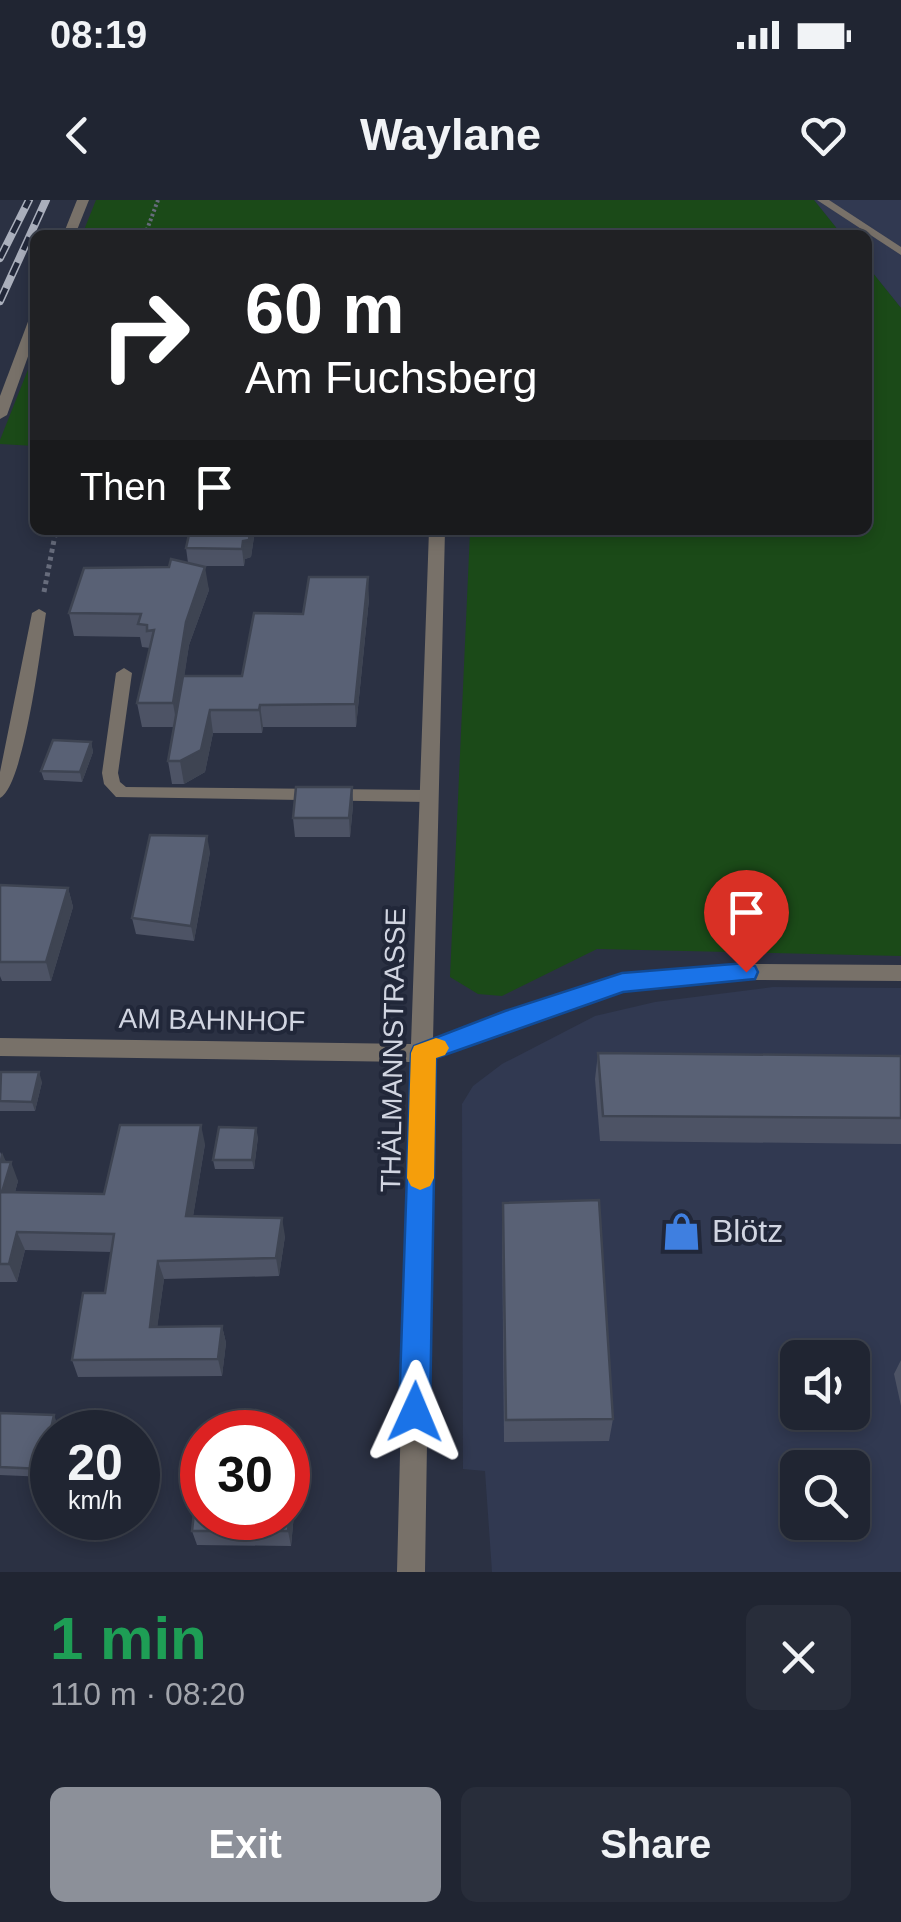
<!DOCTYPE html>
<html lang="en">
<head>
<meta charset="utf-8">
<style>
	body { margin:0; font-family:Helvetica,sans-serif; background:#282d3a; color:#f1f3f6; height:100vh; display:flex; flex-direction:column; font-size:38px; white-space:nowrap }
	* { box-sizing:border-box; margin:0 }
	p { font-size:32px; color:#a2a5ac }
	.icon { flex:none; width:55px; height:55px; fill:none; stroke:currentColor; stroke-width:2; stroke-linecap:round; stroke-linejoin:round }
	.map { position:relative; height:1372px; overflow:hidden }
	.side { display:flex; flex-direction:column; background:#202532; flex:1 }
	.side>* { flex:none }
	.banner { position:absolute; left:30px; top:30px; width:842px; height:305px; border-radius:15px; box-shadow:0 5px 15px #0003,0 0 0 2px #3d424d; background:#202124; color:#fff; overflow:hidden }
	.controls { position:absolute; left:780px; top:1140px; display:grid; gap:20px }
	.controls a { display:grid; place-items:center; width:90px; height:90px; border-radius:15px; background:#202532; box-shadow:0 5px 15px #0003,0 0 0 2px #3d424d; font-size:50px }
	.speed { position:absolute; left:30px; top:1210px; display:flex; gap:20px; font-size:50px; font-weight:700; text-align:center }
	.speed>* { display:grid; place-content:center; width:130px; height:130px; border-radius:50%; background:#202532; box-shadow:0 5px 15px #0003,0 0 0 2px #3d424d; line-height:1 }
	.speed small { font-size:25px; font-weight:400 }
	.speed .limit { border:15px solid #d22; background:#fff; color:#111 }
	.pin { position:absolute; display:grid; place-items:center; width:85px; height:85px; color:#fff; margin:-102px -42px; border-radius:50% 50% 50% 0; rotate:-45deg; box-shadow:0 0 10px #0007 }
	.pin .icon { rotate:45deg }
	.me { position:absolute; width:110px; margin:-55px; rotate:1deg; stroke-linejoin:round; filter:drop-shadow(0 0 8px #0008) }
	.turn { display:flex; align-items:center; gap:35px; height:210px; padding:0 50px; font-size:45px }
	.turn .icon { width:130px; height:130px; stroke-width:2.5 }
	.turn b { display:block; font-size:70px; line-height:85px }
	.then { display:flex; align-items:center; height:95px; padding:0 50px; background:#0003; gap:20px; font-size:38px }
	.round { display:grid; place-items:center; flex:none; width:105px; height:105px; border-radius:15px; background:#282d3a }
	.summary { display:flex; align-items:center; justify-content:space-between; height:170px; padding:0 50px }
	h1 { font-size:60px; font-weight:700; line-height:75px; color:#1e9e55 }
	.cta { display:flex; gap:20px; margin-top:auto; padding:20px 50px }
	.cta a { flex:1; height:115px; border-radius:15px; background:#8c9099; color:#fff; font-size:40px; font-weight:700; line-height:115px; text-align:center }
	.cta a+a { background:#282d3a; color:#f1f3f6 }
	.status { display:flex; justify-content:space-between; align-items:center; height:70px; padding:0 50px; background:#202532; direction:ltr }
	.status svg { height:28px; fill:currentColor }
	header { display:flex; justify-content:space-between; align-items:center; height:130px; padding:0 50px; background:#202532; font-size:45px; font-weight:700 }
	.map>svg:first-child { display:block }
	.built { fill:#313951; fill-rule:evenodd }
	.green { fill:#1b4a18 }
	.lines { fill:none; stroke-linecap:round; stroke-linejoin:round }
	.path-far1 { stroke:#676c7c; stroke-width:4; stroke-dasharray:2.5 2.5; stroke-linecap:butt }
	.path { stroke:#676c7c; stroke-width:5; stroke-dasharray:4 4; stroke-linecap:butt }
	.service { fill:#787169; fill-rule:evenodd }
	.minor { fill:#787169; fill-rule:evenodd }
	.rail-casing { stroke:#aaafbc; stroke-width:8 }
	.rail { stroke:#212739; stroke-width:5; stroke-dasharray:14; stroke-linecap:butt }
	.wall { fill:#4d5365 }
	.shaded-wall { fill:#3e4452 }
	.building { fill:#596175; stroke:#3e4452; stroke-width:2.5 }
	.route { fill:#1a73e8; stroke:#114b97; stroke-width:2.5 }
	.slow { fill:#f59e0b }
	.labels { text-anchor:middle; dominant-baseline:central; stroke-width:8; stroke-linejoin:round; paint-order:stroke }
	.street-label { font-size:28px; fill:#d1d5e1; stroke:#212739 }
	.near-poi-label { font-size:32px; fill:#d1d5e1; stroke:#212739; text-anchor:start }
</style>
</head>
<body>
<div class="status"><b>08:19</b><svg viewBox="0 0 49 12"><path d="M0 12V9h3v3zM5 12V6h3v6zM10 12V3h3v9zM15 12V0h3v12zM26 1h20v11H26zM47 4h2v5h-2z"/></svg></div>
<header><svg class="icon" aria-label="back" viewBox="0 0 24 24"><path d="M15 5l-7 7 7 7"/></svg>Waylane<svg class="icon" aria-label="heart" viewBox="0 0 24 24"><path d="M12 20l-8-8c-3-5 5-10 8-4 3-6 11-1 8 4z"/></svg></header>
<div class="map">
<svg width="901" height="1372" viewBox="0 0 901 1372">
	<rect width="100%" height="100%" fill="#2b3143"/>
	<g class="built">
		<polygon points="814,0 901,0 901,108 868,67 868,35 842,35"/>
		<path d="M773,787L901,788V1372H492L485,1271L463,1269L462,904L473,886L502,864L595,816L655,802ZM798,1158H852V1212H798ZM798,1268H852V1322H798Z"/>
	</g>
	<g class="green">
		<polygon points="96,0 814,0 842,35 82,35"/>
		<polygon points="868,67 901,108 901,756 597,749 502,796 478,794 450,777 470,332 868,330"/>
		<polygon points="35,152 35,246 0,244 0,240"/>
	</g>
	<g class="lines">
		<polyline class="path-far1" points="145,35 158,0"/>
		<polyline class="path" points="44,392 56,330"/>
		<g class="service">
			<polygon points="817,0 829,0 901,47 901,55"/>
			<path d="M39,409L46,413C41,445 24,586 0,598V572L32,413Z"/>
			<polygon points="124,468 132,473 118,573 120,582 126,587 427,590 435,596 427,602 116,597 104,584 102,573 116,473"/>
		</g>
		<g class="minor">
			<polygon points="77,0 89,0 75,35 63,35"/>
			<polygon points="35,115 35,137 7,215 0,219 0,196 29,119"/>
			<polygon points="429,330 445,330 433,840 505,812 622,775 746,764 901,765 901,781 746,780 622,791 521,824 433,859 425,1372 397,1372 410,862 0,856 0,838 411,844"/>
		</g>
		<defs>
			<g id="rail">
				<polyline points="0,58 29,0"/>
				<polyline points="0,101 46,0"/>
			</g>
		</defs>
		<use href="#rail" class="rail-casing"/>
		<use href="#rail" class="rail"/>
	</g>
	<g class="wall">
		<polygon points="255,330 251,357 245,359 244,366 201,366 209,390 189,445 184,476 242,476 303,414 369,399 356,527 263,527 262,533 213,533 205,572 184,584 172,584 168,561 174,527 142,527 137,503 150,448 142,447 140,437 74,436 69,413 169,367 188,363 186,348"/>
		<polygon points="91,542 93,552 82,582 44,580 41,571"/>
		<polygon points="352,587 353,605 350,637 295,637 293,618"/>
		<polygon points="210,652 194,741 136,734 132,718"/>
		<polygon points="0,685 68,688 73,707 51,781 2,781 0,776"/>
		<polygon points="598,853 901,856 901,944 600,941 595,879"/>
		<polygon points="0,874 42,882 35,911 0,911"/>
		<polygon points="258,937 254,969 215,969 213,960"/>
		<polygon points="205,944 193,1016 285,1036 279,1076 164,1079 157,1127 222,1126 226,1143 222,1176 78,1177 72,1160 105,1093 112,1052 25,1050 17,1082 0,1082 0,952 18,981 15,992 104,994"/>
		<polygon points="503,1003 613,1219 609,1241 504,1242 502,1028"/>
		<polygon points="901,1160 901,1206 894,1174"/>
		<polygon points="0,1213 57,1223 55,1232 52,1232 46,1277 0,1275"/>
		<polygon points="293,1230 298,1272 291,1346 197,1345 192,1331 202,1318"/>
	</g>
	<g class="shaded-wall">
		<polygon points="250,330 255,330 251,357 245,359 244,366 242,349 243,341"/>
		<polygon points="205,367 209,390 189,445 177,527 173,503 186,422"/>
		<polygon points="368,377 369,399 356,527 355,504"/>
		<polygon points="260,505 263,527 262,533 259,510"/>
		<polygon points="210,510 213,533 205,572 184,584 180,561"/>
		<polygon points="91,542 93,552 82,582 80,572"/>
		<polygon points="352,587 353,605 350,637 349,618"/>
		<polygon points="207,636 210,652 194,741 191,726"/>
		<polygon points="68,688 73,707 51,781 46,762"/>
		<polygon points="39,872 42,882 35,911 32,902"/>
		<polygon points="201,925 205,944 190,1035 186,1016"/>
		<polygon points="256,928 258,937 254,969 252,960"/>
		<polygon points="2,952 9,970 11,962 18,981 10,1010 2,992 0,959"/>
		<polygon points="282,1018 285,1036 279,1076 276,1058"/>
		<polygon points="17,1032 25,1050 17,1082 9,1064"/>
		<polygon points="158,1061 164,1079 155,1144 150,1127"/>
		<polygon points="222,1126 226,1143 222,1176 218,1159"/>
		<polygon points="54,1215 57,1223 55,1232 52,1232 52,1246 46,1277 42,1269"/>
		<polygon points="293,1230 298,1272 291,1346 288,1331"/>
	</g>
	<g class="building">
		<polygon points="190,330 250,330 249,340 243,341 242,349 186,348"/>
		<polygon points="171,359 205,367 186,422 173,503 137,503 154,430 147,431 147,425 138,424 141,414 69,413 84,368 169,367"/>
		<polygon points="309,377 368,377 355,504 260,505 259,510 210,510 201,550 180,561 168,561 183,476 242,476 254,413 303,414"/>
		<polygon points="53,540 91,542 80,572 41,571"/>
		<polygon points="296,587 352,587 349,618 293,618"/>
		<polygon points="150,635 207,636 191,726 132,718"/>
		<polygon points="0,685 68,688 46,762 0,762"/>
		<polygon points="598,853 901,856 901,918 603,916"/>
		<polygon points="1,872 39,872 32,902 0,901"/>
		<polygon points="120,925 201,925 186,1016 282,1018 276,1058 158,1061 150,1127 222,1126 218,1159 72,1160 83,1093 105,1093 114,1034 17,1032 9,1064 0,1064 0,962 11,962 2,992 104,994"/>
		<polygon points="219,927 256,928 252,960 213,960"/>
		<polygon points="599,1000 613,1219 506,1220 503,1003"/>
		<polygon points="0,1213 54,1215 42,1269 0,1267"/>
		<polygon points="233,1230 293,1230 291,1257 295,1257 288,1331 192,1331 197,1286 202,1286 202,1318 288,1318 288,1232 233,1232"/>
	</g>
	<polygon class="route" points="746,763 755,766 758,772 755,779 623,792 436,858 430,1212 426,1223 415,1227 404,1223 399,1212 411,853 414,846 505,811 622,773"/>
	<polygon class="slow" points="436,838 445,841 449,848 445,855 436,858 434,978 430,986 420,990 411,986 407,978 411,853 414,846"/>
	<defs>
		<symbol id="shop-bare" viewBox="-9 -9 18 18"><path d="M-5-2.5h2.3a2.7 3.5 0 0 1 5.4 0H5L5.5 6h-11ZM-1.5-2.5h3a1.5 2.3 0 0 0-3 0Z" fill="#3f7fe0" stroke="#212739" stroke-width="2.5" paint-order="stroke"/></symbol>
	</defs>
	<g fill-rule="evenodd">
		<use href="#shop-bare" x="654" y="1004" width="55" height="55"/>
	</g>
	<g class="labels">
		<g class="street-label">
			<text transform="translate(212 820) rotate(1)">AM BAHNHOF</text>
			<text transform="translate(393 850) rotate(-89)">THÄLMANNSTRASSE</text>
		</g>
		<g class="near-poi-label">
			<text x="712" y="1031">Blötz</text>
		</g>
	</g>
</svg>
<div class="controls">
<a><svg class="icon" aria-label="sound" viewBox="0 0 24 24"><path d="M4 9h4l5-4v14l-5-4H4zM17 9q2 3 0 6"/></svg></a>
<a><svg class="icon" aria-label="search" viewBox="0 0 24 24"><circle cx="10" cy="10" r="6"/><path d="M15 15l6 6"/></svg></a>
</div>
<div class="speed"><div>20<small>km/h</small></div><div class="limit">30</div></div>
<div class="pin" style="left:746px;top:772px;background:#d93025"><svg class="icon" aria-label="arrive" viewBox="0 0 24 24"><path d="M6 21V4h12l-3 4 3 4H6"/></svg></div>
<svg class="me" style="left:415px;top:1212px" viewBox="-20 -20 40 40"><path d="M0-17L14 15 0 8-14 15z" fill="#1a73e8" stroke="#fff" stroke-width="4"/></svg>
<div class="banner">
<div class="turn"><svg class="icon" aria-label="right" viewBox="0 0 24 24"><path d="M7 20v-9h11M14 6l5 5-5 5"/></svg><div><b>60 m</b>Am Fuchsberg</div></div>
<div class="then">Then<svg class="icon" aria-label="arrive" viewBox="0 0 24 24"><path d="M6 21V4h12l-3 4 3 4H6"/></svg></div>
</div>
</div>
<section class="side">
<div class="summary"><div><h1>1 min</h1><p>110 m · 08:20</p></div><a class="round"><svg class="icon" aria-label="close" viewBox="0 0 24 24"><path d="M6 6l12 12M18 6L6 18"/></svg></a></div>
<div class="cta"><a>Exit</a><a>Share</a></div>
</section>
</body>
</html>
